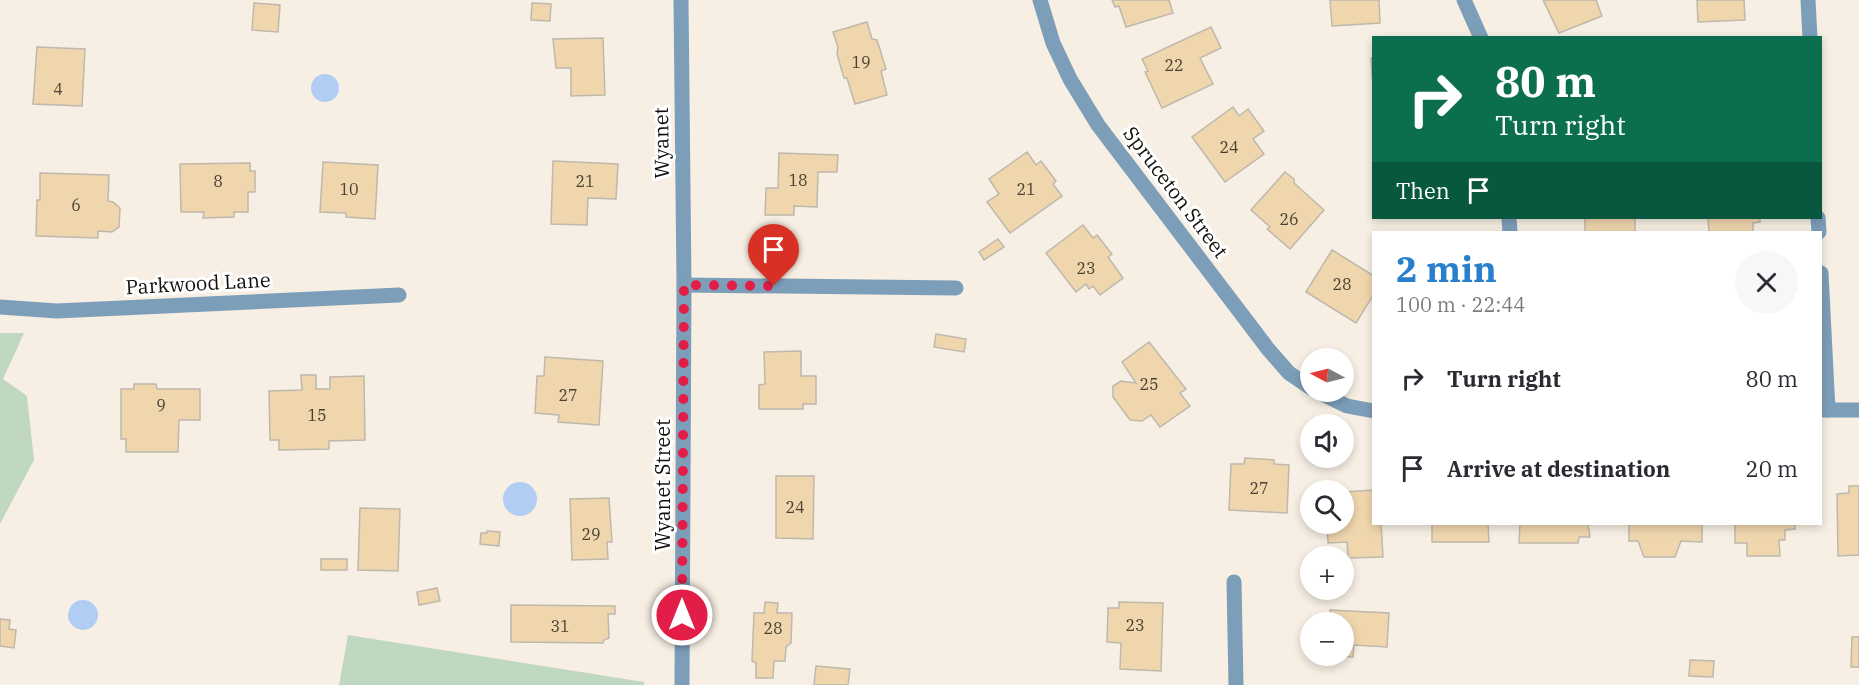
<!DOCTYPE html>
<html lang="en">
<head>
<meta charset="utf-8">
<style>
	body { margin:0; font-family:"IBM Plex Serif",serif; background:#f7f7f7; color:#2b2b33; height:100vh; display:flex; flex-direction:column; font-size:22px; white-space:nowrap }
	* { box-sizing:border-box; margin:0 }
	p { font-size:20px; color:#7c7c81 }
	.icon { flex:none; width:33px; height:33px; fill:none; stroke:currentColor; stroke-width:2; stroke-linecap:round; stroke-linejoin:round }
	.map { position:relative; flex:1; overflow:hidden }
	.drawer { position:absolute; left:1372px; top:231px; width:450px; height:294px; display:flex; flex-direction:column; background:#fff; border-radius:0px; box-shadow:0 3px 9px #0003 }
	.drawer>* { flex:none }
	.top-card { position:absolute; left:1372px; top:36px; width:450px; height:183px; border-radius:0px; box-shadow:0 3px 9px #0003; background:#0b6e4f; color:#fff; overflow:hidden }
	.needle { width:39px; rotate:277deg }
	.buttons { position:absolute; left:1300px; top:348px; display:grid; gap:12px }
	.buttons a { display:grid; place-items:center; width:54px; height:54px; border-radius:50%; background:#fff; box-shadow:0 3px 9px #0003; font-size:30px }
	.pin { position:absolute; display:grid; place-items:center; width:51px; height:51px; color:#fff; margin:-62px -26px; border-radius:50% 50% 50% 0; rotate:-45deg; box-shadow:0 0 6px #0007 }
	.pin .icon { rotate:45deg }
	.me { position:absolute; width:66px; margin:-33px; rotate:0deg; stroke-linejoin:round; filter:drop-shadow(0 0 4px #0008) }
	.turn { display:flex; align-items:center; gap:21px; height:126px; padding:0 24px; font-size:27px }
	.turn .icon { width:78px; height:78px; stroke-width:2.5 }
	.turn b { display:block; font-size:42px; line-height:51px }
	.then { display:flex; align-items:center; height:57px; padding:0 24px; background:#0003; gap:12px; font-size:22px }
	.round { display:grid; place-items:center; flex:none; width:63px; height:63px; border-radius:32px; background:#f7f7f7 }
	.headline { display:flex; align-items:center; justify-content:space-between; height:102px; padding:0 24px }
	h1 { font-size:36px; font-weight:800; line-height:45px; color:#2880cd }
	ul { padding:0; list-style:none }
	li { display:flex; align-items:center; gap:18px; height:90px; padding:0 24px }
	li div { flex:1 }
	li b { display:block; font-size:22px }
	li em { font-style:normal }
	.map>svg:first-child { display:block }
	.green { fill:#c0d7c0 }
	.water { fill:#b2cdf3 }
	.building { fill:#efd6ad; stroke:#bfb8ad; stroke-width:1.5 }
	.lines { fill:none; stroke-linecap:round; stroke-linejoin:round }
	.minor { stroke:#7d9eb9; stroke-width:15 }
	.route { stroke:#e11d48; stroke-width:10; stroke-dasharray:0 18 }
	.labels { text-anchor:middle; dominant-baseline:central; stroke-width:6; stroke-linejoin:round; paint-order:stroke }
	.number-label { font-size:16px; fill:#494234 }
	.street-label { font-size:20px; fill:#12100c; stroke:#fff }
</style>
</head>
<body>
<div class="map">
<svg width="1859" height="685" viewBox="0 0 1859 685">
	<rect width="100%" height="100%" fill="#f7efe3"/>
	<g class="green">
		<polygon points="0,333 24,333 3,379 27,396 34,460 0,524"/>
		<polygon points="348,635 644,682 644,685 339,685"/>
	</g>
	<g class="water">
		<circle cx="325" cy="88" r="14"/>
		<circle cx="520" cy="499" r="17"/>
		<circle cx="83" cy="615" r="15"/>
	</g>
	<g class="building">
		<polygon points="1112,0 1169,0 1173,13 1126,27 1119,6 1115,7"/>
		<polygon points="1330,0 1379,0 1380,23 1332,26"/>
		<polygon points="1543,0 1596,0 1602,16 1559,33"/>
		<polygon points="1697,0 1744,0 1745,20 1698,22"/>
		<polygon points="254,3 280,5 278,32 252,30"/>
		<polygon points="532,3 551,4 550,21 531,20"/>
		<polygon points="867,22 872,39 877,40 886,69 881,71 887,95 855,104 847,78 844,78 837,54 838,47 833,32"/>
		<polygon points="1211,27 1221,48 1200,58 1213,84 1162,108 1145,72 1148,71 1142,59"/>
		<polygon points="603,38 605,95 571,96 571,68 556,68 553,39"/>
		<polygon points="37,47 85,49 82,106 33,104"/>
		<polygon points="1371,58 1374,58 1374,104"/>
		<polygon points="1233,107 1239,116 1248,109 1264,131 1253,139 1264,154 1225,182 1192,137"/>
		<polygon points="1027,152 1036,165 1041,161 1056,181 1053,184 1062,196 1010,233 987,202 999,194 989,179"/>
		<polygon points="779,153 838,155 837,172 818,172 817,207 794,206 794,215 765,215 766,188 778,188"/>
		<polygon points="553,161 618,164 616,199 588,198 587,225 551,224"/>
		<polygon points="323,162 378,165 375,219 346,217 346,213 320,212"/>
		<polygon points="250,163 250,171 255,171 255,192 248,192 248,212 234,212 234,217 203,218 204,212 181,212 180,164"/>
		<polygon points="1285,172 1294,179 1294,183 1324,210 1290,249 1267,229 1270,227 1251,210"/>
		<polygon points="40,173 109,175 108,201 113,202 120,208 119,227 112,232 98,231 98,238 36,236 37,200 40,200"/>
		<rect x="1585" y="218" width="50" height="14"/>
		<polygon points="1708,218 1760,218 1760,222 1753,223 1753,232 1709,232"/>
		<polygon points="1083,225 1093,238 1097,235 1112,254 1108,257 1123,278 1100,295 1093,286 1089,289 1086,284 1076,292 1046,253"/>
		<polygon points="998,239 1004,247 984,260 979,252"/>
		<polygon points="1332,250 1374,276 1374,294 1356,323 1306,292"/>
		<polygon points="936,334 966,339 964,352 934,347"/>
		<polygon points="1149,342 1186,389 1180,393 1190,406 1160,427 1151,415 1142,421 1130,420 1113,397 1113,386 1121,381 1136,383 1122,362"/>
		<polygon points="801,351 801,376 816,376 816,404 803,404 803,409 759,409 759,385 765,384 764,352"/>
		<polygon points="545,357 603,361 599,425 558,422 559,415 535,413 537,376 544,376"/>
		<polygon points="301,375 316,375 316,389 330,389 330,377 364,376 365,440 329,441 329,449 279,450 279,440 270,440 269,391 302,390"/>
		<polygon points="134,384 156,384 157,389 200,389 200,420 179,420 178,452 126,452 126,439 121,439 121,389 134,389"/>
		<polygon points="1245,458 1274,460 1274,464 1289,465 1287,513 1229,510 1231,464 1244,464"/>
		<polygon points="776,476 814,476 813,539 776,538"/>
		<polygon points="1849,486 1859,486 1859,555 1838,556 1837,494 1849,493"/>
		<polygon points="1374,490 1374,524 1381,524 1383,557 1348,558 1347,542 1328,543 1327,524 1344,524 1344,492"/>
		<polygon points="609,498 612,542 607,542 608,559 572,560 570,499"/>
		<polygon points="360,508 400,509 398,571 358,570"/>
		<polygon points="1432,524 1488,524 1489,542 1432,542"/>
		<polygon points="1520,524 1588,524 1590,537 1579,537 1578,543 1519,543"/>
		<polygon points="1629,524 1702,524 1702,542 1681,541 1675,557 1644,557 1638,541 1629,541"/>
		<polygon points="1735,524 1795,524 1795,529 1785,530 1785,540 1779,540 1780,556 1747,556 1747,543 1735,543"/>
		<polygon points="487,531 500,532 499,546 480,544 481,533 487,533"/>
		<rect x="321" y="559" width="26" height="11"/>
		<polygon points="437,588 440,601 419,605 417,592"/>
		<polygon points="765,602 778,603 777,613 792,613 791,643 786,647 785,661 774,661 773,678 756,678 756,663 752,661 754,613 764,613"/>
		<polygon points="1119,602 1163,603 1161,671 1120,669 1121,643 1107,642 1108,608 1119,608"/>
		<polygon points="511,605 615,606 615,614 608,614 609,638 604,640 603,643 511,642"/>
		<polygon points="1330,610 1389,613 1387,647 1354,645 1353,657 1324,656 1344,656 1344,622 1330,622"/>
		<polygon points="0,619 10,620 9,629 16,630 14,648 0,646"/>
		<polygon points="1852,637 1859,637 1859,667 1851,667"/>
		<polygon points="1690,660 1714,661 1713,677 1689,676"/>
		<polygon points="816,666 850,669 848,685 814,685"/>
	</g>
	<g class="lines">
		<g class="minor">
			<polyline points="681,0 684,285 682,685"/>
			<polyline points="1040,0 1053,43 1070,79 1098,125 1268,349 1289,373 1311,388"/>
			<polyline points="1464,0 1481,38"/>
			<polyline points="1808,0 1810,38"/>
			<polyline points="1509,218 1510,232"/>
			<polyline points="1818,218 1819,232"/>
			<polyline points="1821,273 1828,410"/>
			<polyline points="684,285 956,288"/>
			<polyline points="0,307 57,311 399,295"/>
			<polyline points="1318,392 1347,406 1374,411"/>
			<polyline points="1821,410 1859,410"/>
			<polyline points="1234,582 1236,685"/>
		</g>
	</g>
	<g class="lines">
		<polyline class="route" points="682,615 684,285 774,286"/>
	</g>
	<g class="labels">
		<g class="number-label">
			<text x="861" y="62">19</text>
			<text x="1174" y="65">22</text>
			<text x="58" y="89">4</text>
			<text x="1229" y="147">24</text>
			<text x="798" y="180">18</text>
			<text x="218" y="181">8</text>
			<text x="585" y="181">21</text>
			<text x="349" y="189">10</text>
			<text x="1026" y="189">21</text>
			<text x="76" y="205">6</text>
			<text x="1289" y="219">26</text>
			<text x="1086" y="268">23</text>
			<text x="1342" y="284">28</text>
			<text x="1149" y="384">25</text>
			<text x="568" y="395">27</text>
			<text x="161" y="405">9</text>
			<text x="317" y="415">15</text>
			<text x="1259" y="488">27</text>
			<text x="795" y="507">24</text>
			<text x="591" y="534">29</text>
			<text x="1135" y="625">23</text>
			<text x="560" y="626">31</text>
			<text x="773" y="628">28</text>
		</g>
		<g class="street-label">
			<text transform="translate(661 143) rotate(-91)">Wyanet</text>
			<text transform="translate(1176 192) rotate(53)">Spruceton Street</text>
			<text transform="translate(198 283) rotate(-3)">Parkwood Lane</text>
			<text transform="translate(662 485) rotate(-90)">Wyanet Street</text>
		</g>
	</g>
</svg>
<div class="buttons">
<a><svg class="needle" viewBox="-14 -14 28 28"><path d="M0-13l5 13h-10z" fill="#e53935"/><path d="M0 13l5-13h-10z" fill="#7c7c81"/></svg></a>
<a><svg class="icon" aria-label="sound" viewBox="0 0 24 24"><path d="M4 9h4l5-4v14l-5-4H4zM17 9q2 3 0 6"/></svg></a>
<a><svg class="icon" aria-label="search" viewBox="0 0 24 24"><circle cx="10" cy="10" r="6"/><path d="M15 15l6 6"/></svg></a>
<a>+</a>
<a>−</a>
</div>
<div class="pin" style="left:774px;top:286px;background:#d93025"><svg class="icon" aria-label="arrive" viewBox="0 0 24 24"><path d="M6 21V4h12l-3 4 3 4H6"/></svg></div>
<svg class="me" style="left:682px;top:615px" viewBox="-20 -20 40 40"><circle r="17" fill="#e11d48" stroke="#fff" stroke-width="3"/><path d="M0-11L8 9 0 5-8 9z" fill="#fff"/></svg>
<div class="top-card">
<div class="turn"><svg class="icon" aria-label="right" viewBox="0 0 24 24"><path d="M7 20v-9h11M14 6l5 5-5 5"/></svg><div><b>80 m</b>Turn right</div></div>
<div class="then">Then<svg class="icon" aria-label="arrive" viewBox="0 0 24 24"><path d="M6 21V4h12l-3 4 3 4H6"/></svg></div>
</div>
<section class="drawer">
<div class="headline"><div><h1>2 min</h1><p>100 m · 22:44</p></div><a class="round"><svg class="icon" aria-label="close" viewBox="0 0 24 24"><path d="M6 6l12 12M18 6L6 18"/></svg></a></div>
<ul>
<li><svg class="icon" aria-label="right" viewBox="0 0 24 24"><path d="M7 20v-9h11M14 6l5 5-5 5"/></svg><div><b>Turn right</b></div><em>80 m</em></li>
<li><svg class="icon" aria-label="arrive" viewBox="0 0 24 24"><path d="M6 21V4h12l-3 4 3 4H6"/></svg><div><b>Arrive at destination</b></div><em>20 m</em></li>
</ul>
</section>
</div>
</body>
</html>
